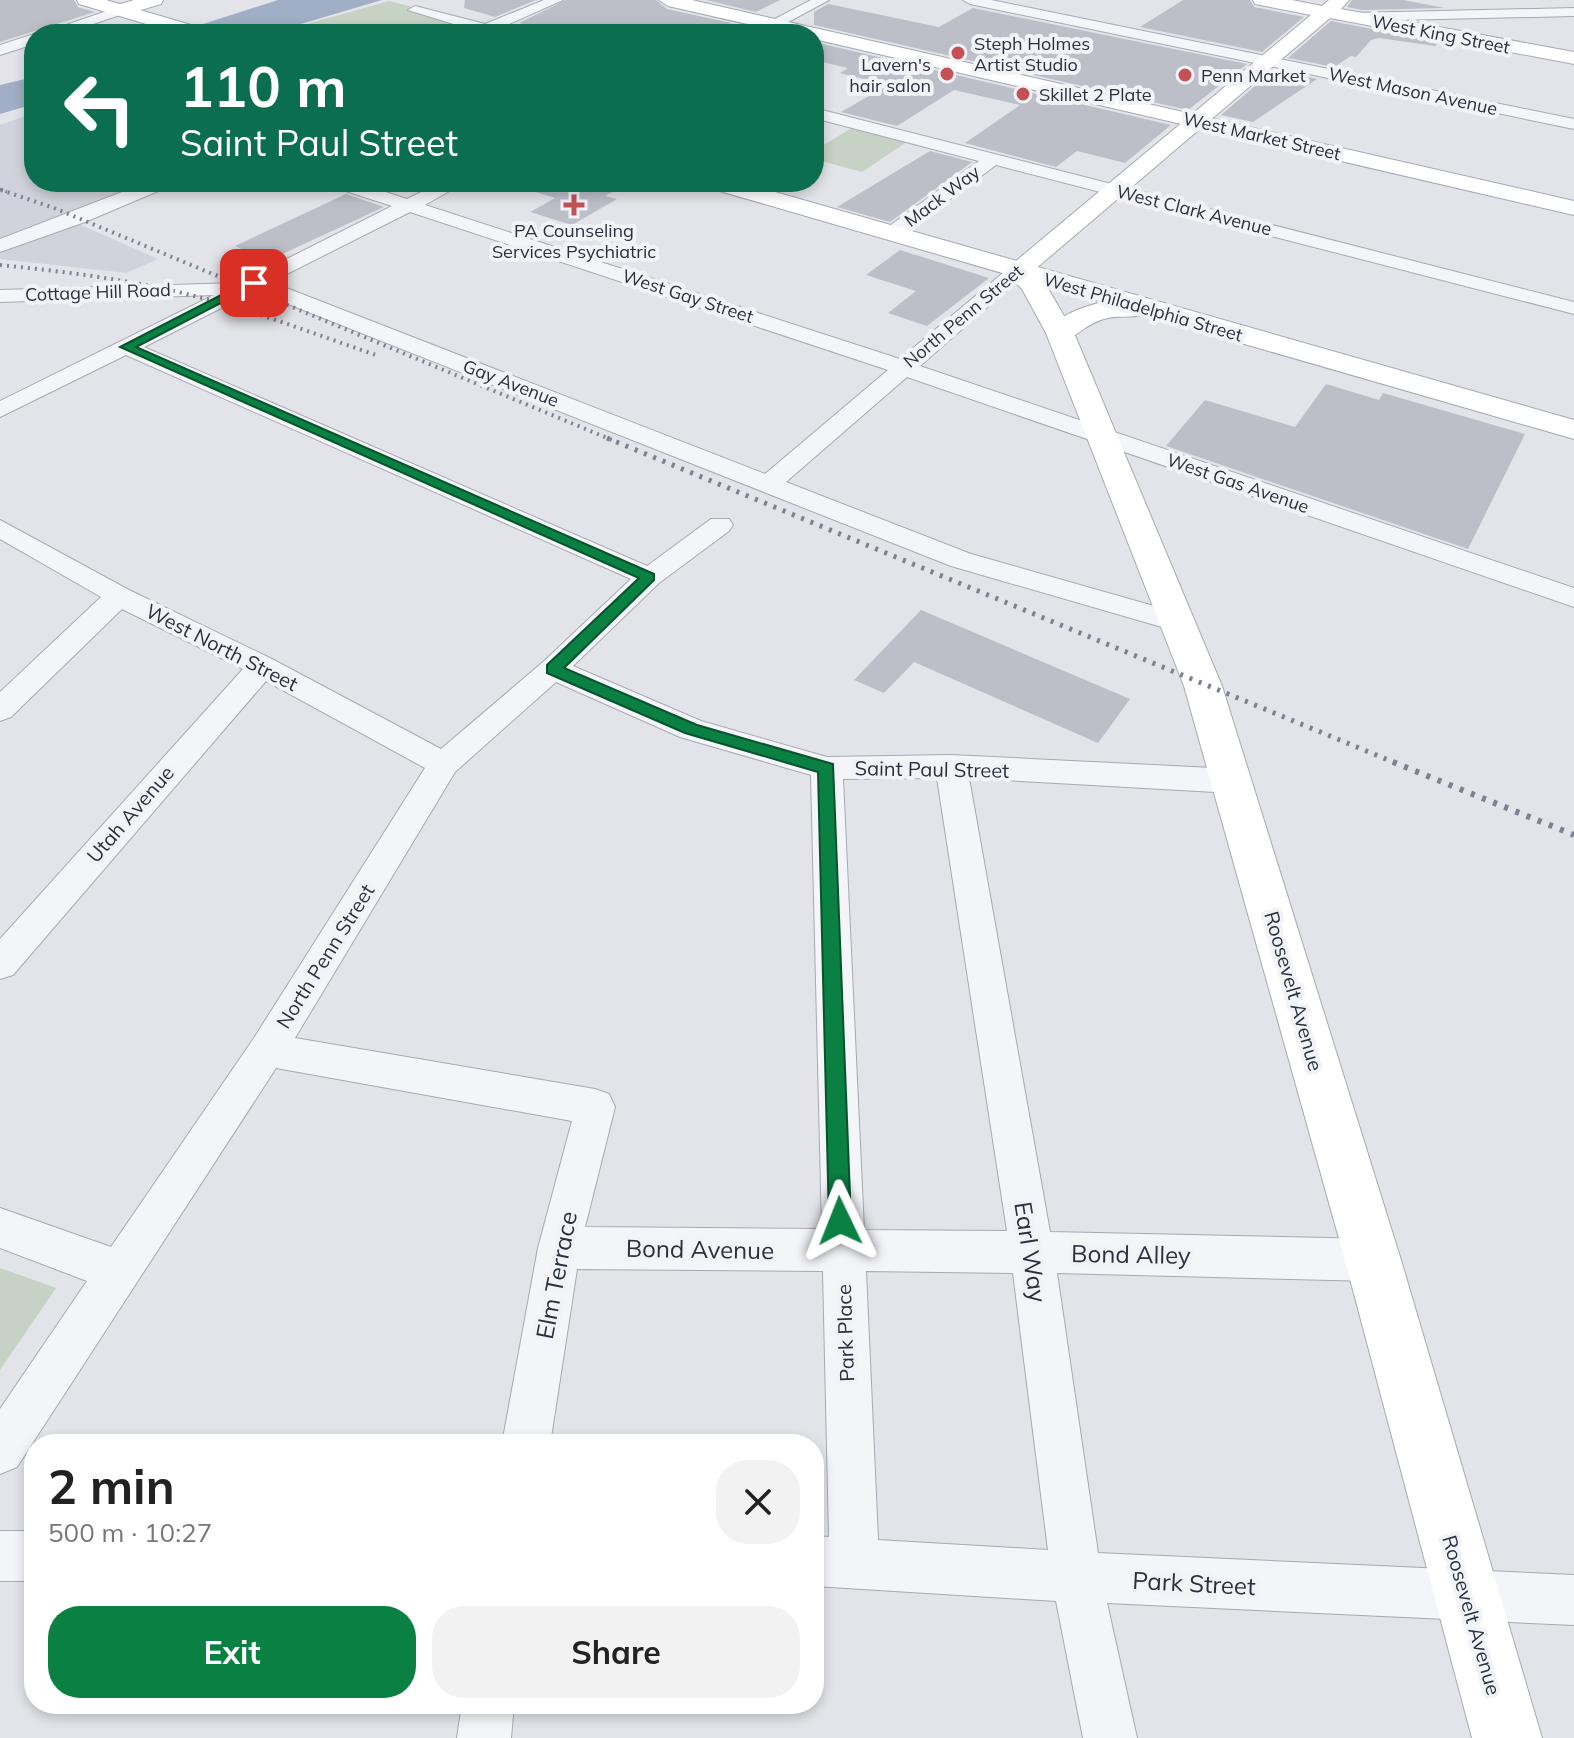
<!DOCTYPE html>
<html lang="en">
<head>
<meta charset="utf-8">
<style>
	body { margin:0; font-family:Mulish,sans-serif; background:#f2f2f2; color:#222; height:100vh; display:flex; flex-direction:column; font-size:30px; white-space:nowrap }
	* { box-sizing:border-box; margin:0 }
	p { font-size:26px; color:#767676 }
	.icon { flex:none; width:44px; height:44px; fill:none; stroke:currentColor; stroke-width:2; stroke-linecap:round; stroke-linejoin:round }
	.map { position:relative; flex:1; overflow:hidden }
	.drawer { position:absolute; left:24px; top:1434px; width:800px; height:280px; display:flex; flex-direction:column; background:#fff; border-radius:32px; box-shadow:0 4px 12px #0003 }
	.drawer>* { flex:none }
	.guide { position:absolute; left:24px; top:24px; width:800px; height:168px; border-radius:32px; box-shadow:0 4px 12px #0003; background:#0b6e4f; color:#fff; overflow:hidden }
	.pin { position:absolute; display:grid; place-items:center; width:68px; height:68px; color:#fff; margin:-34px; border-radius:16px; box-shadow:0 4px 12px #0006 }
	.me { position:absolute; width:88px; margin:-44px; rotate:358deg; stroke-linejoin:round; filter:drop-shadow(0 0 6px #0008) }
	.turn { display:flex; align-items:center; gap:28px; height:168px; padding:0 24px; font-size:36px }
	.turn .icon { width:104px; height:104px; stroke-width:2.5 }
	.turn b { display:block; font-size:56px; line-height:68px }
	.round { display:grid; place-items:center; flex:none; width:84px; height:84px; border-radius:32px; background:#f2f2f2 }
	.summary { display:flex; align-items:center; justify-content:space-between; height:136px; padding:0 24px }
	h1 { font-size:48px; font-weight:700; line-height:60px }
	.primary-button { display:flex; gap:16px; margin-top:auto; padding:16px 24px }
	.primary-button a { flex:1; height:92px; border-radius:32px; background:#0b8043; color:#fff; font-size:32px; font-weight:700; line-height:92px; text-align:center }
	.primary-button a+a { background:#f2f2f2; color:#222 }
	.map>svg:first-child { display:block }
	.built { fill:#d0d3db }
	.green { fill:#c6d2c4 }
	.water { fill:#a0aec6 }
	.building { fill:#bcbfc8 }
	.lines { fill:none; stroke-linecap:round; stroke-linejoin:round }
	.street-casing { stroke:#a7aab3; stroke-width:2 }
	.secondary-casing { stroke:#a7aab3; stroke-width:2 }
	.primary-casing { stroke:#a2a7b4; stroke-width:2 }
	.street { fill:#f4f5f8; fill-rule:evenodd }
	.secondary { fill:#fff; fill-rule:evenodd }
	.primary { fill:#fff; fill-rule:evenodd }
	.rail-far3 { stroke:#7c8291; stroke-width:3; stroke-dasharray:2 4; stroke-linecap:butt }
	.rail-far2 { stroke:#7c8291; stroke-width:4; stroke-dasharray:2 5; stroke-linecap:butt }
	.rail-far1 { stroke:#7c8291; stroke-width:5; stroke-dasharray:3 7; stroke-linecap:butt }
	.rail { stroke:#7c8291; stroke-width:6; stroke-dasharray:4 8; stroke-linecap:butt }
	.route { fill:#0b8043; stroke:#07532c; stroke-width:2 }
	.poi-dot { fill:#c35155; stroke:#f1f3f7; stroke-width:3 }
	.labels { text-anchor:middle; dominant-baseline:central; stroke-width:8; stroke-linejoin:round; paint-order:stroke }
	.far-street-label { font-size:18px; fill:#2b303f; stroke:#f1f3f7 }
	.far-poi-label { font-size:18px; fill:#2b303f; stroke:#f1f3f7; text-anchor:start }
	.street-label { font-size:20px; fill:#2b303f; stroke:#f1f3f7 }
	.near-street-label { font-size:24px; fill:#2b303f; stroke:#f1f3f7 }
</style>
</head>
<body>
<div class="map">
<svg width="1574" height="1738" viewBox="0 0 1574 1738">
	<rect width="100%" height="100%" fill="#e2e4e9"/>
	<polygon class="built" points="34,113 34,182 151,182 65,218 158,259 126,273 0,259 0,125"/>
	<g class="green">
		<polygon points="389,1 443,15 453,26 445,34 341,34 343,32 319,25 300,26"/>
		<polygon points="853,127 908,141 862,172 814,159 814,151"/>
		<polygon points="0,1268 56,1288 0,1370"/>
	</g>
	<g class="water">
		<polygon points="278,0 382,0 267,34 172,34"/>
		<polygon points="34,77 34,104 0,114 0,85"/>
	</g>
	<g class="building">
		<polygon points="0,0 74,0 78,7 95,12 0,42"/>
		<polygon points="465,0 536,0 495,17 464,8"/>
		<polygon points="566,0 656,0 667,9 731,23 709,34 562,34 519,23"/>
		<polygon points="706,0 780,0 756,12"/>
		<polygon points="1183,0 1250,0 1254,7 1304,17 1262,52 1140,27"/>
		<polygon points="1352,0 1403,0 1445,8 1362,10 1347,7"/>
		<polygon points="828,4 939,27 973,8 1247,64 1188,110 814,25 814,12"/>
		<polygon points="1331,21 1439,42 1435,46 1379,38 1371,40 1356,57 1351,56 1334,67 1288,58"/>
		<polygon points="814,42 1171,125 1125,163 1077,151 1056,167 965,143 1020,105 954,90 897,126 841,112 888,85 840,73 848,68 814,60"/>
		<polygon points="1274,70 1317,79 1253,122 1221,115"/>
		<polygon points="930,151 972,162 890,222 837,207"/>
		<polygon points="524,182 630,182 605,196 617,199 572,225 530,212 555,198 523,188"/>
		<polygon points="346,194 384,207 267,261 235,246"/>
		<polygon points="900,250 989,278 927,326 888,313 916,291 866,275"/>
		<polygon points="1326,384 1379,400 1383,393 1525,434 1468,549 1166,446 1205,400 1295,427"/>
		<polygon points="921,610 1130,699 1098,743 914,662 884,693 854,680"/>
	</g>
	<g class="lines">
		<defs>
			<g id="street">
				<polygon points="544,0 563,0 500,28 512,34 473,34 473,30 408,10 415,6 485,24"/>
				<polygon points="811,0 829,0 766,34 746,34"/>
				<polygon points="963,0 991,0 1574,119 1574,129 970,4"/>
				<polygon points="121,6 126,7 126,13 63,34 40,34"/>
				<polygon points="1574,8 1574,16 1352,21 1345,17 1352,13"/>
				<polygon points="34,34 34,44 0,55 0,45"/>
				<polygon points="814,108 1574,302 1574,314 996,165 898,238 884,238 881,234 884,230 979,161 814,118"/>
				<polygon points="148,182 173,182 170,186 85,222 0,252 0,239"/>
				<path d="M327,182H355L407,199L442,182H465L425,205L900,359L1010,267H1024L1027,271L1024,275L920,366L1574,588V607L907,377L786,482L971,554L1189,616L1193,623L1189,630L1179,632L951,566L255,291L144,347L647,566L711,519H729L733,525L729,531L659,583L573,666L701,721L827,757L951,755L1233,769L1244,773L1249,781L1244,789L1233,793L969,778L1050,1232L1373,1239L1388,1245L1394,1260L1388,1275L1373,1281L1057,1273L1098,1553L1574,1575V1625L1107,1603L1137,1738H1083L1056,1601L814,1586V1536L829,1537L823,1271L577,1269L550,1444H502L538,1248L572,1121L276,1068L17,1467L0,1474V1409L87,1281L0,1248V1208L111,1247L254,1038L425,768L266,681L13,975L0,979V939L243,669L122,609L11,717L0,721V692L101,597L0,539V520L129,590L272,659L441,749L543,662L631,579L126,355L0,417V401L214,295L0,302V290L239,283L392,206L330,186ZM410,212L888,370L765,474L271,282ZM556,682L680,737L811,775L822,1229L585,1227L615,1107L609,1094L595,1089L295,1038L455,772ZM937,778L1007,1231L864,1230L843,779ZM866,1271L1013,1273L1048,1550L878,1540Z"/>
				<rect x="0" y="1531" width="34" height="50"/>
				<polygon points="462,1704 514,1704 511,1738 457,1738"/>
			</g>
			<g id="secondary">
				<polygon points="134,0 163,0 161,4 121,16 112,10 114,6"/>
				<polygon points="1253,0 1292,0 1322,6 1329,0 1349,0 1341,9 1574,52 1574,64 1330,18 1033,271 1046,285 1074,333 1222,686 1401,1260 1542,1738 1472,1738 1345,1260 1184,686 1046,333 1022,289 1004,271 1311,15 1255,4"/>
			</g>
			<g id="primary">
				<polygon points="77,0 106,0 208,30 211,34 180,34 79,4"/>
				<polygon points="659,0 692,0 1574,201 1574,215 814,39 814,34 791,34 668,6"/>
				<path d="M702,182H740L1574,420V439L1144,315C1131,318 1117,315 1104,319C1083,324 1073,345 1050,339L1046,333C1059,314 1081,308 1102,302L706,187Z"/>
			</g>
		</defs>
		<use href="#street" class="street-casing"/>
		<use href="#secondary" class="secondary-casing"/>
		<use href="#primary" class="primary-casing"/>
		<use href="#street" class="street"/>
		<use href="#secondary" class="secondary"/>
		<use href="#primary" class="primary"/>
		<polyline class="rail-far3" points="0,189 7,192"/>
		<g class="rail-far2">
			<polyline points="1,190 54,208 612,440"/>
			<path d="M0,265C70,272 139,281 206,299C264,314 320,336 376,355"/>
		</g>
		<polyline class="rail-far1" points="607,438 1398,764"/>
		<polyline class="rail" points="1393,762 1574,835"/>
	</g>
	<polygon class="route" points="250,280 259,283 136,347 654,574 654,580 564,668 697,725 833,764 851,1221 848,1228 840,1232 832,1228 829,1221 818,772 685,733 547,673 547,665 639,578 120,347"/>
	<g class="poi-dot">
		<circle cx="958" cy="53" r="8"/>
		<circle cx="947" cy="74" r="8"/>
		<circle cx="1185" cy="75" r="8"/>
		<circle cx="1023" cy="94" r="8"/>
		<path d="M570 193h8v8h8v8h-8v8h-8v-8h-8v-8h8z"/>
	</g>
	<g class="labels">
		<g class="far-street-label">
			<text transform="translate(1441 34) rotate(11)">West King Street</text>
			<text transform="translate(1413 91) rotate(12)">West Mason Avenue</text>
			<text transform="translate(1262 136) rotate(13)">West Market Street</text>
			<text transform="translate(942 196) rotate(-37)">Mack Way</text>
			<text transform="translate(1194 210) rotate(14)">West Clark Avenue</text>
			<text transform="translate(98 292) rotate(-2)">Cottage Hill Road</text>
			<text transform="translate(688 296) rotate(18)">West Gay Street</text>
			<text transform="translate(1143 307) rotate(16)">West Philadelphia Street</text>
			<text transform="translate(963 316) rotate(-40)">North Penn Street</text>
			<text transform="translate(511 383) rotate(21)">Gay Avenue</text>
			<text transform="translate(1238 483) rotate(19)">West Gas Avenue</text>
		</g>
		<g class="far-poi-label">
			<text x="974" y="43">Steph Holmes<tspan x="974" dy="21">Artist Studio</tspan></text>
			<text x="931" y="64" text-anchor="end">Lavern's<tspan x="931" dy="21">hair salon</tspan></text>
			<text x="1201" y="75">Penn Market</text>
			<text x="1039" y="94">Skillet 2 Plate</text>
			<text x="574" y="230" text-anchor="middle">PA Counseling<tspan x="574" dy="21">Services Psychiatric</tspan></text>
		</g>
		<g class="street-label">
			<text transform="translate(222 647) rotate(27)">West North Street</text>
			<text transform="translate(932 769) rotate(1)">Saint Paul Street</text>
			<text transform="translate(130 814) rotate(-49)">Utah Avenue</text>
			<text transform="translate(325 956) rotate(-58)">North Penn Street</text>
			<text transform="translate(1294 991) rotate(74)">Roosevelt Avenue</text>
			<text transform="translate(845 1333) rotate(-92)">Park Place</text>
			<text transform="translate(1472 1615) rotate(74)">Roosevelt Avenue</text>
		</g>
		<g class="near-street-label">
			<text transform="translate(700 1249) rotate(1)">Bond Avenue</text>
			<text transform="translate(1031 1252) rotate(81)">Earl Way</text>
			<text transform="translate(1131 1254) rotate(1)">Bond Alley</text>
			<text transform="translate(556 1275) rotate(-79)">Elm Terrace</text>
			<text transform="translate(1194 1583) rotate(3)">Park Street</text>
		</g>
	</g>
</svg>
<div class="pin" style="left:254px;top:283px;background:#d93025"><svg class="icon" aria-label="arrive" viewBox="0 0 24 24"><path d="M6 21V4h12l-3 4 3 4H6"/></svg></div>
<svg class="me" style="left:840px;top:1221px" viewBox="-20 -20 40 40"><path d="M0-17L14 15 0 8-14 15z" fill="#0b8043" stroke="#fff" stroke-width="4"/></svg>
<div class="guide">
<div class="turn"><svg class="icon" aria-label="left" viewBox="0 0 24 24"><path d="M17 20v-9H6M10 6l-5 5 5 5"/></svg><div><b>110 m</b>Saint Paul Street</div></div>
</div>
<section class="drawer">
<div class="summary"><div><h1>2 min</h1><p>500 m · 10:27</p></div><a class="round"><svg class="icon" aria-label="close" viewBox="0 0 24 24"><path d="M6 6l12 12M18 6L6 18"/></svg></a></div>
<div class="primary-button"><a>Exit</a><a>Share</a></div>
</section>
</div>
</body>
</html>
